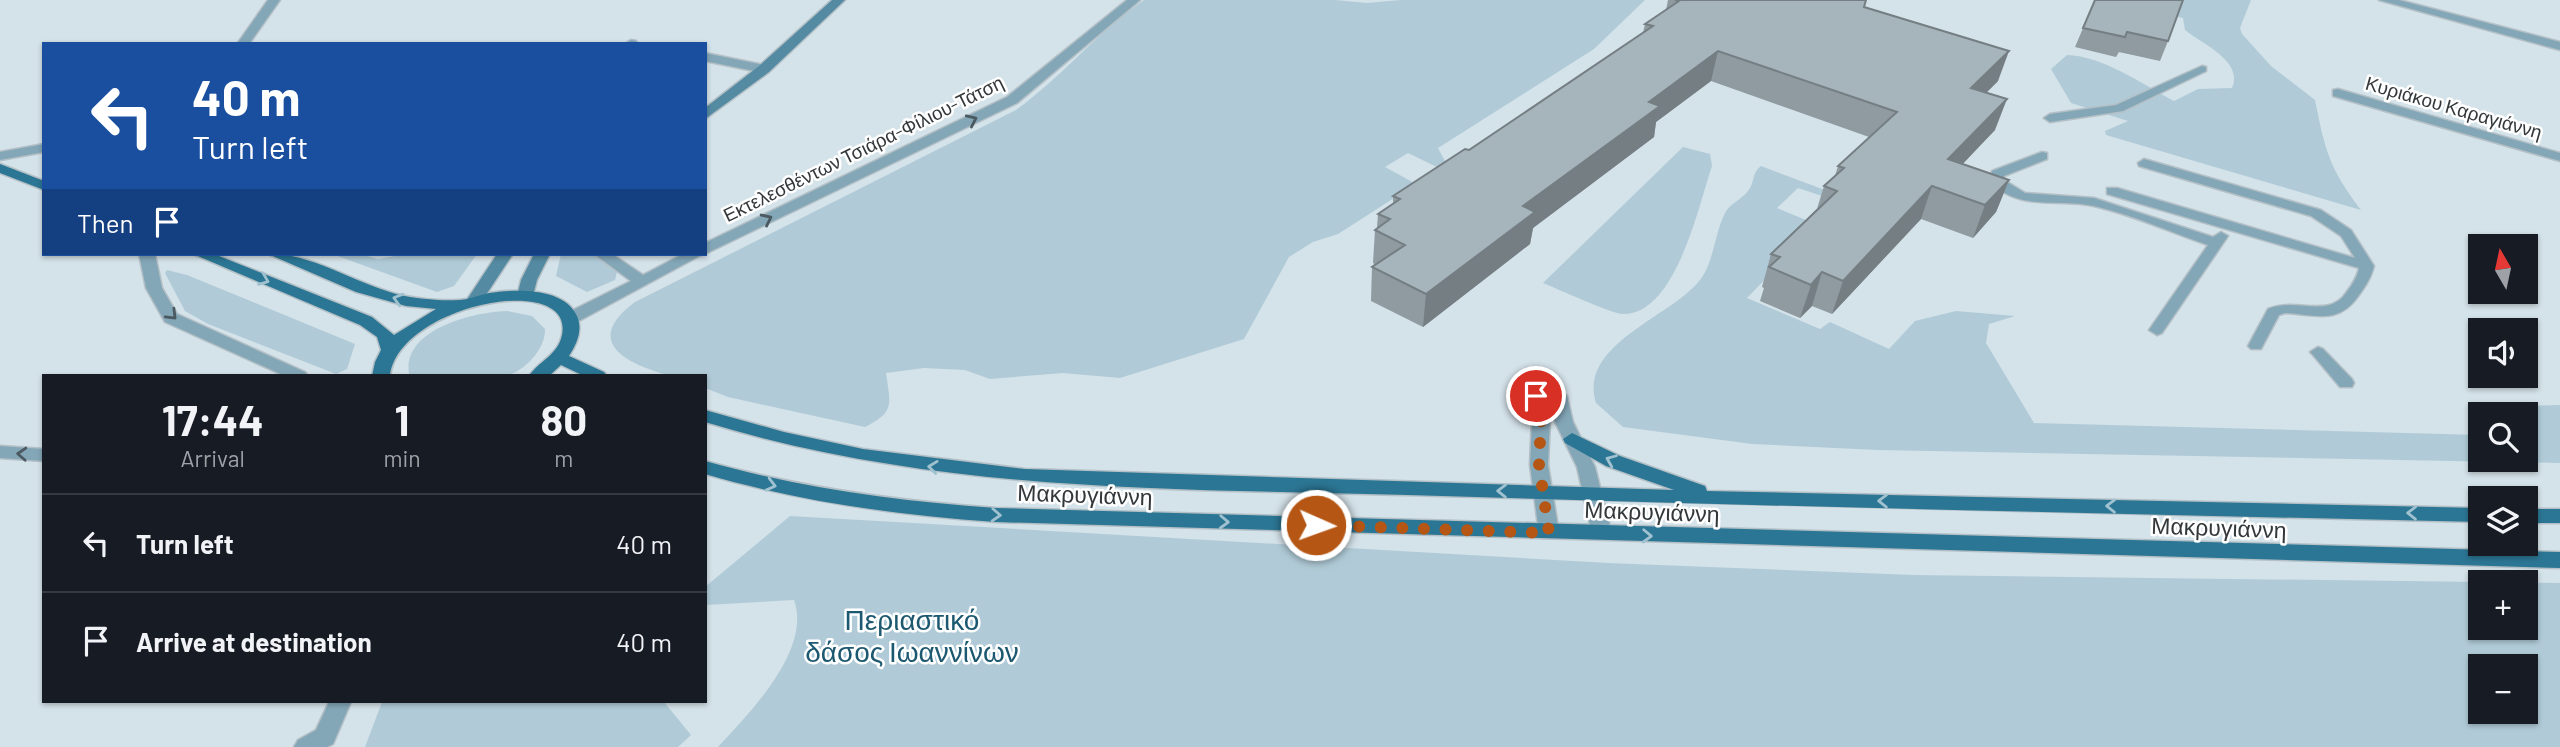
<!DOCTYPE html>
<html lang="en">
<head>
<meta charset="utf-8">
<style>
	body { margin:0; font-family:Barlow,sans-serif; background:#242831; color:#f1f3f6; height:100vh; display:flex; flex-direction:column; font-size:26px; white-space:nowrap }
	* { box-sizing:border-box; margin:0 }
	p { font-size:23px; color:#9ea1a6 }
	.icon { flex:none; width:38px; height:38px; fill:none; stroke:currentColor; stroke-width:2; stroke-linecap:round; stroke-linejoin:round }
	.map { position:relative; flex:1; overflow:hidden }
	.side { position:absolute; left:42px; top:374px; width:665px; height:329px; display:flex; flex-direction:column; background:#171b24; border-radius:0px; box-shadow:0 2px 5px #0004 }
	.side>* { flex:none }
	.banner { position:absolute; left:42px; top:42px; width:665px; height:214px; border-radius:0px; box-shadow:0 2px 5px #0004; background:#1a4fa0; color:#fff; overflow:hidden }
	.needle { width:46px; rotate:351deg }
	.controls { position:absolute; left:2468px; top:234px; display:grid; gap:14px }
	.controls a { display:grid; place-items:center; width:70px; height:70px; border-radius:0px; background:#171b24; box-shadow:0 2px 5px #0004; font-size:35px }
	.pin { position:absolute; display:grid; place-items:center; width:60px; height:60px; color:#fff; margin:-30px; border:4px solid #fff; border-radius:50%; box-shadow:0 2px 7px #0007 }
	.me { position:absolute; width:77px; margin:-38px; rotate:92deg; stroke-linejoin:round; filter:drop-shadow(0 0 5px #0008) }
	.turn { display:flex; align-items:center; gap:24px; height:147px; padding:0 35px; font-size:32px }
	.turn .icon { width:91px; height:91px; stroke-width:2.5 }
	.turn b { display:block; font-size:49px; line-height:60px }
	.then { display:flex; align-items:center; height:66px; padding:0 35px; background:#0003; gap:14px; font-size:26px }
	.eta { display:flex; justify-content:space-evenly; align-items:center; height:119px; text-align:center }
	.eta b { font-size:42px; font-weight:700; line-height:49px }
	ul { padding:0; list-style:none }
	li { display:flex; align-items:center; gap:21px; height:98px; padding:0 35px; border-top:2px solid #363941 }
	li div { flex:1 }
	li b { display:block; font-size:26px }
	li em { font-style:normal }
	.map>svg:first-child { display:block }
	.green { fill:#b0cbd7; fill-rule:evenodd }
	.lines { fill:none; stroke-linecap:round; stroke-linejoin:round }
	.service-casing { stroke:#b4c0c6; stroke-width:3 }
	.minor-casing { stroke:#b4c0c6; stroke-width:3 }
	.tertiary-casing { stroke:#b4c0c6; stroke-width:3 }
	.secondary-casing { stroke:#b4c0c6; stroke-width:3 }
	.primary-casing { stroke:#b4c0c6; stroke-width:3 }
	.service { fill:#84a7b8; fill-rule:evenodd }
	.minor { fill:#84a7b8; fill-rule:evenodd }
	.tertiary { fill:#84a7b8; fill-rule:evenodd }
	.secondary { fill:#548ba3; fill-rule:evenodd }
	.primary { fill:#2b7694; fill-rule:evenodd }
	.wall { fill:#8f9ba1 }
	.shaded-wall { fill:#747e83 }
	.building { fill:#a6b4bb; stroke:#747e83; stroke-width:2 }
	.oneway { stroke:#4b5960 }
	.oneway2 { stroke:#a0c1cf }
	.route { stroke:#b65614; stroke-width:12; stroke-dasharray:0 21.6 }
	.labels { text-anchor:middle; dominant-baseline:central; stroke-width:5; stroke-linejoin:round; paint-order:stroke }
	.far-street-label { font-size:19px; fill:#33383b; stroke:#fff }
	.street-label { font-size:23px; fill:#33383b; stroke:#fff }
	.near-park-label { font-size:28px; fill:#1c586f; stroke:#fff }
</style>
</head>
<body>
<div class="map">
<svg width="2560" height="747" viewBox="0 0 2560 747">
	<rect width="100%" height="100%" fill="#d4e2e9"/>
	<g class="green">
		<path d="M1144,0H1335L1367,3L1401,0H1645L1594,49L1438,148L1448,167L1443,170L1408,153L1385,167L1416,184L1338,234L1313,242L1289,257L1244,339L1120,378L1063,373L990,379L965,370L924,368L886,373C890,403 896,412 865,427L728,397L705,388V376C695,376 682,378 672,376C627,365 581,342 635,302L1016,110C1062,77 1097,32 1144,0Z"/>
		<path d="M2105,0H2251L2240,28L2242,34L2271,66L2315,100C2325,150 2329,168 2361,210L2106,135L2105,131L2128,121L2071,103L2051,69L2067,55C2103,56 2142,84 2174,101L2198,89L2232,88C2244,61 2202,44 2185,30L2183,18Z"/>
		<path d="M1683,147L1710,154L1712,166C1699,204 1676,315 1623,314C1612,314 1558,289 1543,283Z"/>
		<path d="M1761,166L1833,193L1828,198L1798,188L1777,208L1818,225L1747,298L1820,329L1830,322L1889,349L1915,321L1956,311L2015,316L1989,324L1986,343L2034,423L2480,435V460H2525V415H2504L2523,406L2560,405V463L1877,450L1752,444L1623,427L1596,403C1578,344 1670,318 1700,280C1713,264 1715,234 1724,215C1729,203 1744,199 1750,188C1755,179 1752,173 1761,166Z"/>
		<polygon points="332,254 360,254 378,259 406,254 477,254 454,286 437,292"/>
		<polygon points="561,254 592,254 617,272 615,280 587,292 556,276"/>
		<polygon points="167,270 187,275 355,344 347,369 336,374 208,324 185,311 165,273"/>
		<path d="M507,311L532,316L545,329C546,348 525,372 505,376C481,381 437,376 411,376L409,374C402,329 474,312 507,311Z"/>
		<path d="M790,516L1608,563L1914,575L2560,583V747H718C750,713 812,649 794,600L705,605V587ZM2480,583H2525V628H2480ZM2480,667H2525V712H2480Z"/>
		<polygon points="382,702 664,702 691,735 678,747 365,747"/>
	</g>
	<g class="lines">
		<defs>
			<g id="service">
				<polygon points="2202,66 2206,67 2206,71 2123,111 2050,122 2044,118 2050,114 2116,105"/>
				<polygon points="44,144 44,152 0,160 0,152"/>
				<path d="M2042,152L2047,153V159L2004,176V180L2025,193L2094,198L2213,237L2221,232L2228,236L2162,333L2157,335L2149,330L2208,245C2170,232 2133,215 2094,206C2058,198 2018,212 1990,181L1992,171Z"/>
				<path d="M2144,159L2321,210L2351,230L2374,266C2371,278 2366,285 2359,295C2339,325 2316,315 2285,313L2279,315L2261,349H2251L2248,346L2268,309C2296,297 2328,319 2346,293C2352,285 2357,278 2359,268L2107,194V188H2117L2355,258L2341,236L2311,216L2139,166L2138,163Z"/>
				<polygon points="2318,347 2323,349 2352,379 2354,383 2352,387 2340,387 2313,355 2310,352"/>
			</g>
			<g id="minor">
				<polygon points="268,0 280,0 249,44 237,44"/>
				<polygon points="1127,0 1140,0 1017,103 705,254 705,243 1007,97"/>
				<polygon points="2379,0 2399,0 2560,42 2560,50"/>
				<polygon points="631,40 636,41 638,44 625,44"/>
				<polygon points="705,53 764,65 770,69 764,73 705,61"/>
				<polygon points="2338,89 2560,153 2560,161 2333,96 2333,90"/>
				<polygon points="139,254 155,254 162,288 177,314 305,372 308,376 285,376 165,322 146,288"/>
				<polygon points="594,254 612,254 643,275 683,254 703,254 577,322 565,322 563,318 565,314 631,281"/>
				<polygon points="1536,390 1545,396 1550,419 1548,465 1559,533 1556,538 1542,538 1539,533 1530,465 1532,419 1527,396"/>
				<polygon points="1558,390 1567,396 1573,422 1595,467 1612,534 1609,539 1595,539 1592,534 1577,467 1555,422 1549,396"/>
			</g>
			<g id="tertiary">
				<polygon points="0,446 44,449 44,461 0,458"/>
				<polygon points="329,702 351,702 333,744 327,747 294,747 298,740 316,730"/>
			</g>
			<g id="secondary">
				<polygon points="832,0 845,0 769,72 705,119 705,108 759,66"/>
				<polygon points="497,254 513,254 480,304 468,304 466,301"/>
				<polygon points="534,254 550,254 537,280 533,296 525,301 519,299 517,296 521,280"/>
			</g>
			<g id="primary">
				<polygon points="0,164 44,181 44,190 0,173"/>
				<path d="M193,254H214L372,317L394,335L436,309L406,306L356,292L268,254C312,252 360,287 405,296C421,299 442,301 458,300C468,300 479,295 489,293C515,289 564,287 577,316C583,330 577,344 569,356L604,372L607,376H584L561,365L549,376H529C539,361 558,355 562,335C575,270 398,305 390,376H372L375,362L381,350L377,337L360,325Z"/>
				<path d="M705,410L784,432L863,449L1025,469L1674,490L1606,466L1565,443L1563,439L1572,433L1620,456L1705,486L1707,491L2480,508V522C2134,514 1788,507 1442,496C1192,488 947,496 705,422Z"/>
				<path d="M705,461C801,488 897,501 996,508L2560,552V568L996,522C897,515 801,502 705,474Z"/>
				<rect x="2525" y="509" width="35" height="14"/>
			</g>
		</defs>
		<use href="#service" class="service-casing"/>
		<use href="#minor" class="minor-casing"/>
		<use href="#tertiary" class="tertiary-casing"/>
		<use href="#secondary" class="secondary-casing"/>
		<use href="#primary" class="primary-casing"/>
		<use href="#service" class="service"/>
		<use href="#minor" class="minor"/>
		<use href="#tertiary" class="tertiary"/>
		<use href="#secondary" class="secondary"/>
		<use href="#primary" class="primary"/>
	</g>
	<g class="wall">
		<polygon points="1668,0 1866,0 1864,7 1998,81 1986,93 1995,130 1962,164 2009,180 1996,212 1973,238 1921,219 1832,314 1812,306 1800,318 1760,301 1764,288 1762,287 1771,254 1817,209 1824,186 1835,176 1838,166 1869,137 1711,81 1656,122 1654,137 1533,228 1530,244 1423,327 1371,301 1372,267 1376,265 1373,263 1375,230 1377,228 1378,214 1393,204 1393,196 1469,150 1643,33 1645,24 1666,10"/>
		<polygon points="2095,0 2168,41 2160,61 2119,52 2116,57 2075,47"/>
	</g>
	<g class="shaded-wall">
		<polygon points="1718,51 1711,81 1656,122 1654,137 1533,228 1530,244 1423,327 1426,294 1523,206 1649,102"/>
		<polygon points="2009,51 1998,81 1960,119 1971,88"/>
		<polygon points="2007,99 1995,130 1939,189 1948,159"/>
		<polygon points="2009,180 1996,212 1973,238 1985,205"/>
		<polygon points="1932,186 1921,219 1832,314 1843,281"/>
		<polygon points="1822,272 1812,306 1800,318 1811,285"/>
	</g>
	<g class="building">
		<polygon points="1675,0 1866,0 1864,7 2009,51 1971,88 2007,99 1948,159 2009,180 1985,205 1932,186 1843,281 1822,272 1811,285 1769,267 1780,257 1771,254 1837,191 1824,186 1844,168 1838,166 1897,112 1718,51 1649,102 1660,106 1523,206 1535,212 1426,294 1372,267 1405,245 1375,230 1390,219 1378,214 1400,199 1393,196 1465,149 1469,150 1653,26 1645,24 1679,1"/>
		<polygon points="2095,0 2183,0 2168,41 2127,32 2125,37 2083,28"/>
	</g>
	<defs><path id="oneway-chevron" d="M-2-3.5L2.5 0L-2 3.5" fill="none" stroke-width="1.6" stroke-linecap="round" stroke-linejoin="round" transform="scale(1.75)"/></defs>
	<g class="oneway">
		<use href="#oneway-chevron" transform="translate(972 120) rotate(-25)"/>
		<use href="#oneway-chevron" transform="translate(767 219) rotate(-26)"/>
		<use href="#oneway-chevron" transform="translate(172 315) rotate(45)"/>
		<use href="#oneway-chevron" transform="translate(22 454) rotate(-177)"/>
	</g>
	<g class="oneway2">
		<use href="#oneway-chevron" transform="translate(264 280) rotate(22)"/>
		<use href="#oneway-chevron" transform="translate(398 299) rotate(-164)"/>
		<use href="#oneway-chevron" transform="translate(1611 460) rotate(-157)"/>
		<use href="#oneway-chevron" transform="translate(933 467) rotate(-173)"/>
		<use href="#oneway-chevron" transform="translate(771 485) rotate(14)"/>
		<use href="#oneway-chevron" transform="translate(1502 491) rotate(-179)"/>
		<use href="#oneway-chevron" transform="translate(1883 501) rotate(-179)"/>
		<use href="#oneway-chevron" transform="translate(2111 506) rotate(-179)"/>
		<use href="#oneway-chevron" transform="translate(2412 513) rotate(-179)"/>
		<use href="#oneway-chevron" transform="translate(996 515) rotate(3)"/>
		<use href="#oneway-chevron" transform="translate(1224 522) rotate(2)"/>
		<use href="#oneway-chevron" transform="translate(1647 536) rotate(2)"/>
	</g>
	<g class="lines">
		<polyline class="route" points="1316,525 1549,533 1539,465 1541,419 1536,396"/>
	</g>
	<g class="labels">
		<g class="far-street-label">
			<text transform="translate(2454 107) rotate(16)">Κυριάκου Καραγιάννη</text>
			<text transform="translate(863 148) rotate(-26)">Εκτελεσθέντων Τσιάρα-Φίλιου-Τάτση</text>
		</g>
		<g class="street-label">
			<text transform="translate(1085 494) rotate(2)">Μακρυγιάννη</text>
			<text transform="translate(1652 511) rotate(2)">Μακρυγιάννη</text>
			<text transform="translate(2219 527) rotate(2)">Μακρυγιάννη</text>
		</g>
		<g class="near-park-label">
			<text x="912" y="619">Περιαστικό<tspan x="912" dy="32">δάσος Ιωαννίνων</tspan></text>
		</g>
	</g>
</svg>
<div class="controls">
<a><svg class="needle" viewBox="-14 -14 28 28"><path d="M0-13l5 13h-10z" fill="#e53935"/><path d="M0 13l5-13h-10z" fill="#9ea1a6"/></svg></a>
<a><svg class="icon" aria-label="sound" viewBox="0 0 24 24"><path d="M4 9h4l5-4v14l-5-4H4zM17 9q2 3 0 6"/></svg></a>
<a><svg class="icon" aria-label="search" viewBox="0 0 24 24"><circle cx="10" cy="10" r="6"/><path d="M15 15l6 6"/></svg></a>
<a><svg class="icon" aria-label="layers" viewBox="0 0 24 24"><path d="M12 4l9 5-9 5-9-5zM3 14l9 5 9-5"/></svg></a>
<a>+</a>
<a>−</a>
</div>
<div class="pin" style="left:1536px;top:396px;background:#d93025"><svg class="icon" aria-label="arrive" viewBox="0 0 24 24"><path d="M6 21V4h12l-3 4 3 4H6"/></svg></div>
<svg class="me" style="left:1316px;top:525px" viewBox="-20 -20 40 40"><circle r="17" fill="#b65614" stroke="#fff" stroke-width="3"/><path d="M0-11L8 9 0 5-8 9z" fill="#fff"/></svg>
<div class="banner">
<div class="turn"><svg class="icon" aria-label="left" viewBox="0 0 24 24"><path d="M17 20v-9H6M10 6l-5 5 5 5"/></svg><div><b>40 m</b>Turn left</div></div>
<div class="then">Then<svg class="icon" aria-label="arrive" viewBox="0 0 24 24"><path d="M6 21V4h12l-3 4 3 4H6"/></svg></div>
</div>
<section class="side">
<div class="eta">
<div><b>17:44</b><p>Arrival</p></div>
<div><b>1</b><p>min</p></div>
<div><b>80</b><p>m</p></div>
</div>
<ul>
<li><svg class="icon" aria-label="left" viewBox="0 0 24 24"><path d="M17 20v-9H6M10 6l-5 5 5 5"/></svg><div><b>Turn left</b></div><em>40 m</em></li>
<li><svg class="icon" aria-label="arrive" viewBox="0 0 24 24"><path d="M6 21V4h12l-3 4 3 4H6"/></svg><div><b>Arrive at destination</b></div><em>40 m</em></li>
</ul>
</section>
</div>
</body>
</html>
